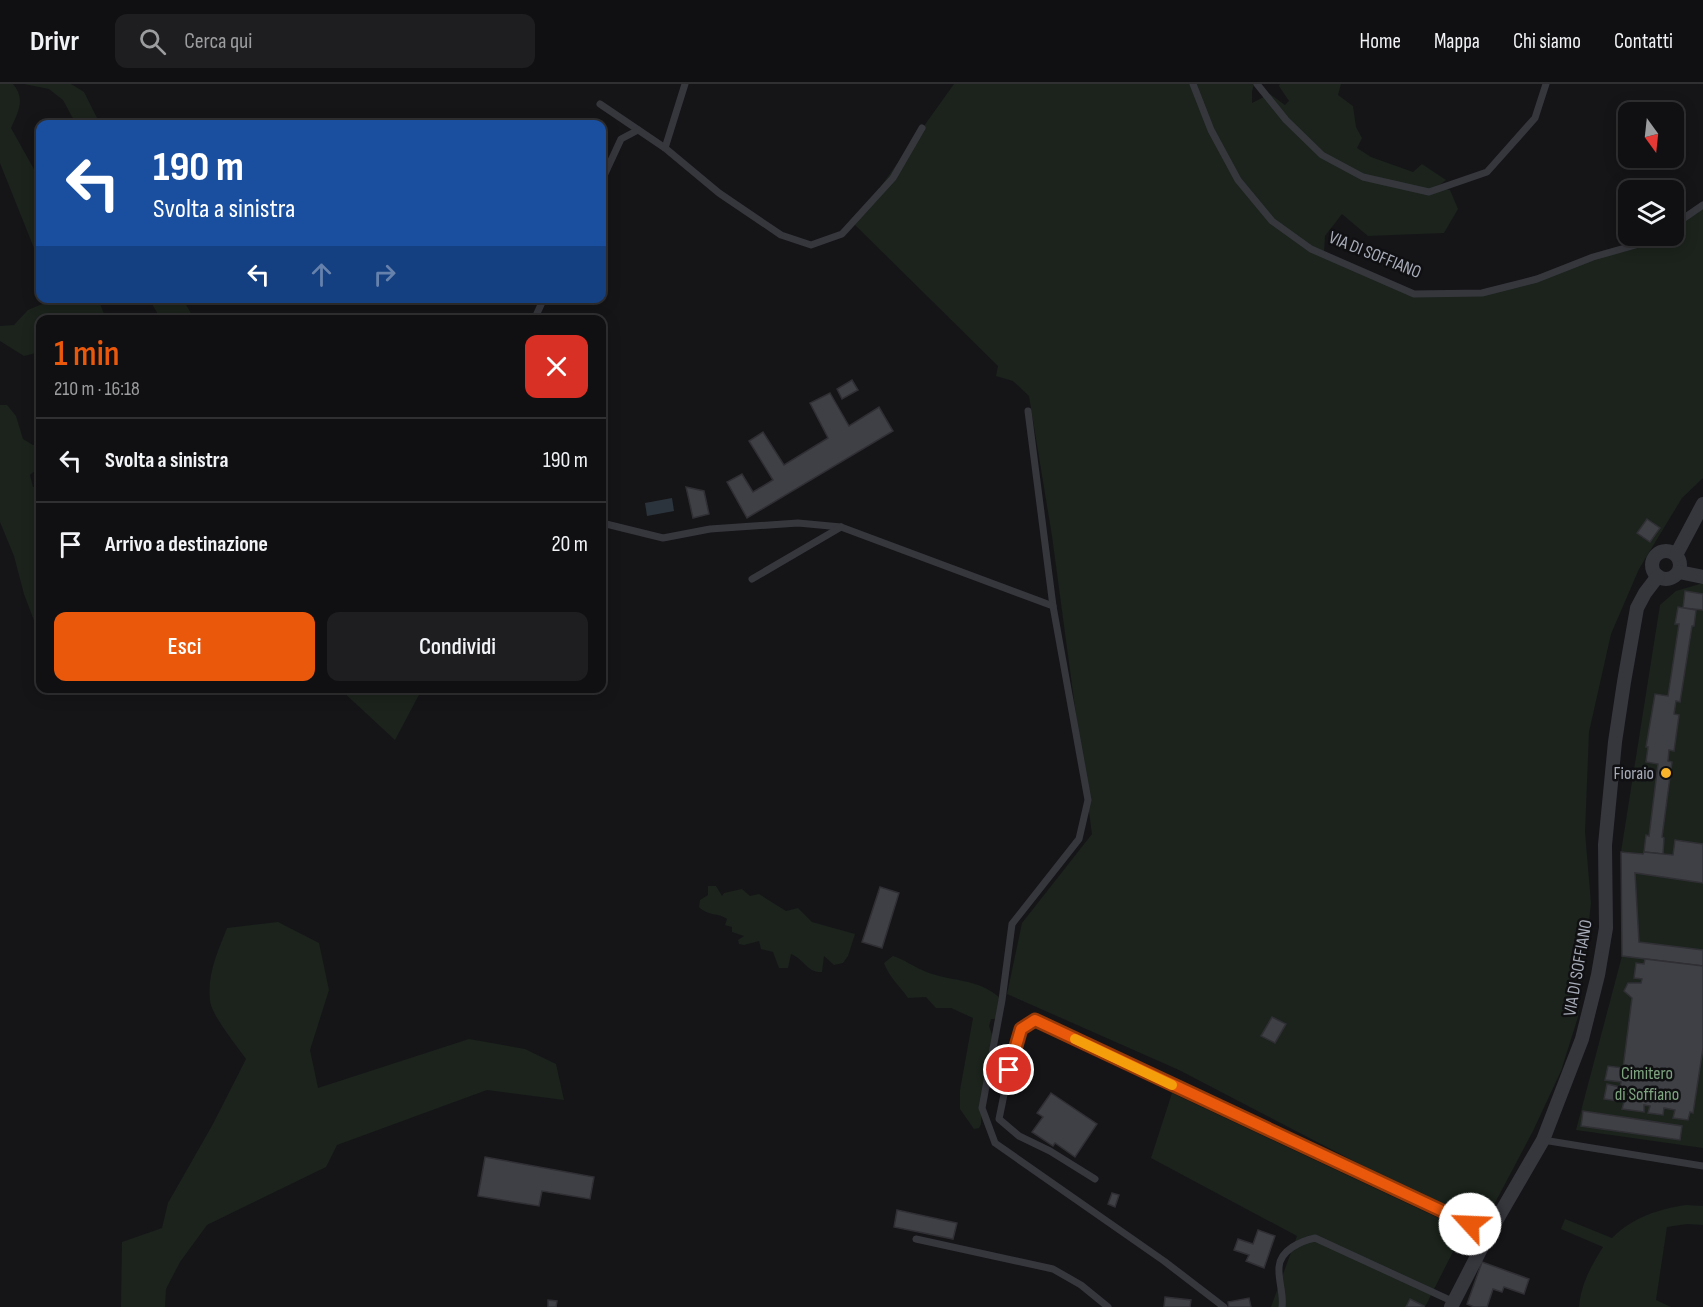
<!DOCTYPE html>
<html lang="it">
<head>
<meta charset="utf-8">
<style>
	body { margin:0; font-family:"Sofia Sans Condensed",sans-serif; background:#1e1e20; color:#f1f3f6; height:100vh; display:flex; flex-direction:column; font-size:22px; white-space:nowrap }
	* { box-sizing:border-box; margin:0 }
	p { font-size:20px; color:#9c9d9f }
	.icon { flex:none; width:33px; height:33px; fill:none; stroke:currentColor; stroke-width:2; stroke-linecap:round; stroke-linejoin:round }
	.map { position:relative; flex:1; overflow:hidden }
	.panel { position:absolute; left:36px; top:231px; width:570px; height:378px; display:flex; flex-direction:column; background:#101012; border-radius:12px; box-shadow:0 3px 15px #0003,0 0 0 2px #303032 }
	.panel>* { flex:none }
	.hud { position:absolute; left:36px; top:36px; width:570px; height:183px; border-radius:12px; box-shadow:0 3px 15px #0003,0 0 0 2px #303032; background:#1a4fa0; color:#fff; overflow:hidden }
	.needle { width:39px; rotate:165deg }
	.controls { position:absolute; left:1618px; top:18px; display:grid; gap:12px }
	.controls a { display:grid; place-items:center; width:66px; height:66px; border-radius:12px; background:#101012; box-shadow:0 3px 15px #0003,0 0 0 2px #303032; font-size:30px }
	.pin { position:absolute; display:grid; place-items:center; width:51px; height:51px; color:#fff; margin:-26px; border:3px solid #fff; border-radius:50%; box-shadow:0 2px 6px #0007 }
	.me { position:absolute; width:66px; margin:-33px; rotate:295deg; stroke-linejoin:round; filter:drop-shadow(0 0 4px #0008) }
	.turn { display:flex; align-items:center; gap:21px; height:126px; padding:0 18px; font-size:27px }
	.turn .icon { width:78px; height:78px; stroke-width:2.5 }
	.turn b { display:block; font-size:42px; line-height:51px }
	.lanes { display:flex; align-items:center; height:57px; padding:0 18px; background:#0003; justify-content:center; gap:30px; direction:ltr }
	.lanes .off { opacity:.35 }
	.round { display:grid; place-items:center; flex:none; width:63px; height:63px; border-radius:12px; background:#1e1e20 }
	.headline { display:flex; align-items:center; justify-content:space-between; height:102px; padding:0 18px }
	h1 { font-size:36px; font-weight:600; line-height:45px; color:#ea580c }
	.primary-button { display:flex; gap:12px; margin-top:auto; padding:12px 18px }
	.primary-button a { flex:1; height:69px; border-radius:12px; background:#ea580c; color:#fff; font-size:24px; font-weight:600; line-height:69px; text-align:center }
	.primary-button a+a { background:#1e1e20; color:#f1f3f6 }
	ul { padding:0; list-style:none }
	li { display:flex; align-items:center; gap:18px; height:84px; padding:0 18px; border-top:2px solid #303032 }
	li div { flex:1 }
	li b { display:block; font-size:22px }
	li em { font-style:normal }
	header { display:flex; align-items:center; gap:36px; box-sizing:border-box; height:84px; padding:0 30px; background:#101012; border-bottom:2px solid #303032 }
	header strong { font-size:28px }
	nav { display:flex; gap:33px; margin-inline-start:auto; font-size:21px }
	.search { width:420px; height:54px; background:#1e1e20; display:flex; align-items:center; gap:15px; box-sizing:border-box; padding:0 21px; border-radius:12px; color:#9c9d9f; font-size:22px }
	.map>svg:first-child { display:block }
	.green { fill:#1b231c }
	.water { fill:#2b343c }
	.building { fill:#3f4045; stroke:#2f2f34; stroke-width:1.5 }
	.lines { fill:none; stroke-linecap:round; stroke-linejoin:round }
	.service { stroke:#36373d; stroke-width:7 }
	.minor { stroke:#36373d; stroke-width:14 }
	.route-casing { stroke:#983908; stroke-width:15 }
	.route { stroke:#ea580c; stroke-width:10 }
	.slow { stroke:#f59e0b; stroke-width:10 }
	.poi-dot { fill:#fab42b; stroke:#101013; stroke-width:2 }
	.labels { text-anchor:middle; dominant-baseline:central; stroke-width:5; stroke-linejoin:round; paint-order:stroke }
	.street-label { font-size:18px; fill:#a7acb8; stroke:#101013 }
	.poi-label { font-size:18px; fill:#a7acb8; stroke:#101013; text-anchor:end }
	.park-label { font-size:18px; fill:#7da47f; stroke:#101013 }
</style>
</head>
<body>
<header>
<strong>Drivr</strong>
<div class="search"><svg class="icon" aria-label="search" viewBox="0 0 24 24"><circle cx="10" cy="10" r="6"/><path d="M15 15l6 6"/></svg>Cerca qui</div>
<nav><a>Home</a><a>Mappa</a><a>Chi siamo</a><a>Contatti</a></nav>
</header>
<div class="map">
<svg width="1703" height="1223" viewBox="0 0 1703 1223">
	<rect width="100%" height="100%" fill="#151518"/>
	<g class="green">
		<path d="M0,0H13C26,15 18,28 11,44L40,96V201L36,189L34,164L0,79Z"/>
		<polygon points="24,0 71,0 84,8 100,40 76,40 63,16 49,5"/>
		<polygon points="954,0 1254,0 1252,7 1252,19 1270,10 1285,21 1289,17 1279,2 1280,0 1341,0 1338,11 1353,22 1356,43 1362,54 1357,64 1371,73 1413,88 1422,80 1446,96 1437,103 1450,106 1458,125 1444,149 1368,152 1342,130 1325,152 1324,170 1414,210 1482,209 1659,152 1674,152 1674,141 1703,121 1703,394 1682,414 1639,485 1611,550 1589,648 1585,748 1591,819 1578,933 1561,987 1533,1047 1487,1134 1474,1127 1469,1137 1179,986 1007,910 1022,839 1092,750 1052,452 1029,312 1013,297 996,292 998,282 854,140"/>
		<polygon points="46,215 98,215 106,235 40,236 40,268 24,272 0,257 0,242 14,241 28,226 47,218"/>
		<polygon points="149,215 183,215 194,235 161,235"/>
		<polygon points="0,321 7,321 16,332 23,355 33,361 40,360 40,382 30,391 33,403 40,403 40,423 36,426 34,440 40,445 40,552 24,510 14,472 0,438"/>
		<polygon points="1703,499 1703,1064 1576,1046 1622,872 1621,768 1660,521 1676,507"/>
		<polygon points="340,605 422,605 395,656"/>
		<path d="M708,802H716L722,812L724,809L742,805L750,812L759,810L786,827L798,824L812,838L855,850L848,872L843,879L834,881L824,872L822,888C807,889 804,875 791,870L788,884H779L773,868L761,865L759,857L744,861L739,860L738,856L744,852L732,848V843L725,841L727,835C718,828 709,833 699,823L700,816L708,811Z"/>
		<path d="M278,838L319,859L329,906L310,966L318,1004L469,955L525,965L556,980L564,1016L487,1006L337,1061L326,1083L207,1141L180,1178L166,1205L165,1223H121L122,1158L162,1144L168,1119L213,1040L246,975C237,962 211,931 210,916C207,890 218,867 227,844Z"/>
		<path d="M893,872C905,876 911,881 922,886C949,899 978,892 1002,916L998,935H991L989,942L995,959V991L990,1004L982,1016L981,1040L979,1044L974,1045L960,1025V1006L973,934L951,924H936L926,913L908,914C899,901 889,893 884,879Z"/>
		<polygon points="1172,1009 1464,1146 1425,1223 1271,1223 1297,1152 1151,1074"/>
		<path d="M1686,1121L1703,1122V1141L1687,1140L1667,1143L1656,1216L1671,1223H1579C1581,1200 1591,1182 1603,1163L1561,1145L1565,1135L1612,1154C1632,1134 1658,1125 1686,1121Z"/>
	</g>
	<polygon class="water" points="672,414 674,427 647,432 645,419"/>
	<g class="building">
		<polygon points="852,296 858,306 842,315 837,305"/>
		<polygon points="830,309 849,342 879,323 893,347 747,434 727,398 742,390 753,408 773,396 749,357 763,348 784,381 828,354 810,319"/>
		<polygon points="686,403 704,407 709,430 693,434"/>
		<polygon points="1647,435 1660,444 1650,458 1637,449"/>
		<polygon points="1685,507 1703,510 1703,526 1683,524"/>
		<polygon points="1678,523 1696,526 1694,542 1692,542 1680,618 1676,617 1674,630 1679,631 1674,667 1669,666 1668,677 1672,678 1662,753 1664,754 1663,770 1644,768 1646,751 1649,752 1658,680 1646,678 1648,663 1646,663 1655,610 1668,612 1679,540 1675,540"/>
		<polygon points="1675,756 1703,760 1703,799 1635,789 1639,858 1703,866 1703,882 1622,872 1621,768 1643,770 1644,768 1673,771"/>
		<polygon points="880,803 899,809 882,864 862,858"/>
		<polygon points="1645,875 1703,882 1703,964 1693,1029 1690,1028 1688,1036 1673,1034 1675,1026 1664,1024 1663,1031 1648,1029 1650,1022 1644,1021 1644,1028 1622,1025 1624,1018 1604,1015 1607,1000 1620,1003 1621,998 1605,996 1608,982 1623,984 1632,914 1624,907 1628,899 1641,899 1642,895 1634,894 1636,879 1644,880"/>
		<polygon points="1272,933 1286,940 1275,959 1261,952"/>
		<polygon points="1051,1009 1097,1040 1075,1073 1055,1059 1053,1062 1032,1048 1043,1033 1037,1029"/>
		<polygon points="1583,1027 1682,1042 1680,1056 1581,1042"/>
		<polygon points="485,1073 594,1093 590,1115 542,1107 539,1122 478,1112"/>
		<polygon points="1112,1109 1119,1111 1115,1123 1108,1120"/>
		<polygon points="897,1126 957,1139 953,1155 894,1143"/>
		<polygon points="1258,1146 1275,1152 1264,1184 1246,1177 1249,1171 1234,1166 1238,1155 1253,1160"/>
		<polygon points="1482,1178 1529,1195 1524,1210 1504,1203 1502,1208 1493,1205 1487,1223 1474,1223 1467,1220"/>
		<polygon points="1165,1213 1191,1216 1190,1223 1164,1223"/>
		<polygon points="1249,1214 1251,1223 1229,1223 1228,1218"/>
		<polygon points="1410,1215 1424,1222 1424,1223 1406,1223"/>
		<polygon points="548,1216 557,1217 556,1223 548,1223"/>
	</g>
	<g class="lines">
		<g class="service">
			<polyline points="1193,0 1211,46 1238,96 1272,137 1311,165 1414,210 1482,209 1537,195 1593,173 1653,156 1659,152"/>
			<polyline points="1257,0 1286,36 1322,71 1363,93 1429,108 1487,88 1535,34 1546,0"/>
			<polyline points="600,20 665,64 719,109 781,151 811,161 842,150 893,94 922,44"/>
			<polyline points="665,64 685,0"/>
			<polyline points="602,96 621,55 638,46"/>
			<polyline points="1674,141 1703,121"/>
			<polyline points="534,236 544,214"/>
			<polyline points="1028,327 1053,522 1088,716 1079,755 1012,840 1002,916 982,1024 995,1059 1164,1177 1224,1223"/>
			<polyline points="602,439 663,454 710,445 798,439 841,443 1053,522"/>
			<polyline points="752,495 841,443"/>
			<polyline points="1543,1056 1703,1082"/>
			<polyline points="1095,1095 1050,1067 1019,1052 999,1035 1009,986 1021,945 1035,936 1489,1149"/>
			<polyline points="916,1155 1053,1185 1081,1201 1108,1223"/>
			<path d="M1282,1223C1284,1210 1278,1197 1279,1183C1280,1166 1301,1157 1315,1154L1454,1218"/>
		</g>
		<g class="minor">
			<circle cx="1666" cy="481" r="14"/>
			<polyline points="1676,471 1703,420"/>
			<polyline points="1679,488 1703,493"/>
			<polyline points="1451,1223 1489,1149 1543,1056 1582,955 1598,891 1606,844 1605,761 1615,658 1624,598 1637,524 1645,509 1658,492"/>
		</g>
	</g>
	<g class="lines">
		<defs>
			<polyline id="route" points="1009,986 1021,945 1035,936 1470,1140"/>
		</defs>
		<use href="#route" class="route-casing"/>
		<use href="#route" class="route"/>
		<polyline class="slow" points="1075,955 1172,1001"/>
	</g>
	<circle class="poi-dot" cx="1666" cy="689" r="6"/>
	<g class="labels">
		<g class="street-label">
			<text transform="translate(1375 171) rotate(22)">VIA DI SOFFIANO</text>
			<text transform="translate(1578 884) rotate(-80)">VIA DI SOFFIANO</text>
		</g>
		<g class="poi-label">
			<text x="1654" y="689">Fioraio</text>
		</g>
		<g class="park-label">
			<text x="1647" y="989">Cimitero<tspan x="1647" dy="21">di Soffiano</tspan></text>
		</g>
	</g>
</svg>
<div class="controls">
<a><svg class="needle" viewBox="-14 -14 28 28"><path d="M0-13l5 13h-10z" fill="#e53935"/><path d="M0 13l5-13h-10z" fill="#9c9d9f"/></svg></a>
<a><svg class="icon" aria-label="layers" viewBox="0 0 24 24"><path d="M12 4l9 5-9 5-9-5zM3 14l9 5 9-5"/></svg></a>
</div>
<div class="pin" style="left:1009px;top:986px;background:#d93025"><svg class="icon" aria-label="arrive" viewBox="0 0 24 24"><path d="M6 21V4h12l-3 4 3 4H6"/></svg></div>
<svg class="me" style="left:1470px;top:1140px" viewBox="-20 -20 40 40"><circle r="19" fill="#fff"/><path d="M0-13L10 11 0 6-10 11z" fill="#ea580c"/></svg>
<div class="hud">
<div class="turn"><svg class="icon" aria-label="left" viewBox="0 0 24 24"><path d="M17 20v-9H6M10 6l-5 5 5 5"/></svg><div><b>190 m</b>Svolta a sinistra</div></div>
<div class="lanes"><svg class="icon" aria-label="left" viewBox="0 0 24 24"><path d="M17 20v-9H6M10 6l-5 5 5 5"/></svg><svg class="icon off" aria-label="ahead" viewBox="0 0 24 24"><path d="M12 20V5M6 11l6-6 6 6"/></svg><svg class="icon off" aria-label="right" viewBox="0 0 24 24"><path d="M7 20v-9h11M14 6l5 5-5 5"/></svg></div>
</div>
<section class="panel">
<div class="headline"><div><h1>1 min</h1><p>210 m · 16:18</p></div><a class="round" style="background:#d93025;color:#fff"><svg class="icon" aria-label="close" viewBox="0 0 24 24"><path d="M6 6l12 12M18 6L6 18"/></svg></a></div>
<ul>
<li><svg class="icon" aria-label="left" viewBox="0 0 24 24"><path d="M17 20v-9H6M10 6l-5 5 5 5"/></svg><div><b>Svolta a sinistra</b></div><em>190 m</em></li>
<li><svg class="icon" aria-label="arrive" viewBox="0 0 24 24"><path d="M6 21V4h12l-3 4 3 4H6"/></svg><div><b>Arrivo a destinazione</b></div><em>20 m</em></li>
</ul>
<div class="primary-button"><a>Esci</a><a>Condividi</a></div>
</section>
</div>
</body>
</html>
